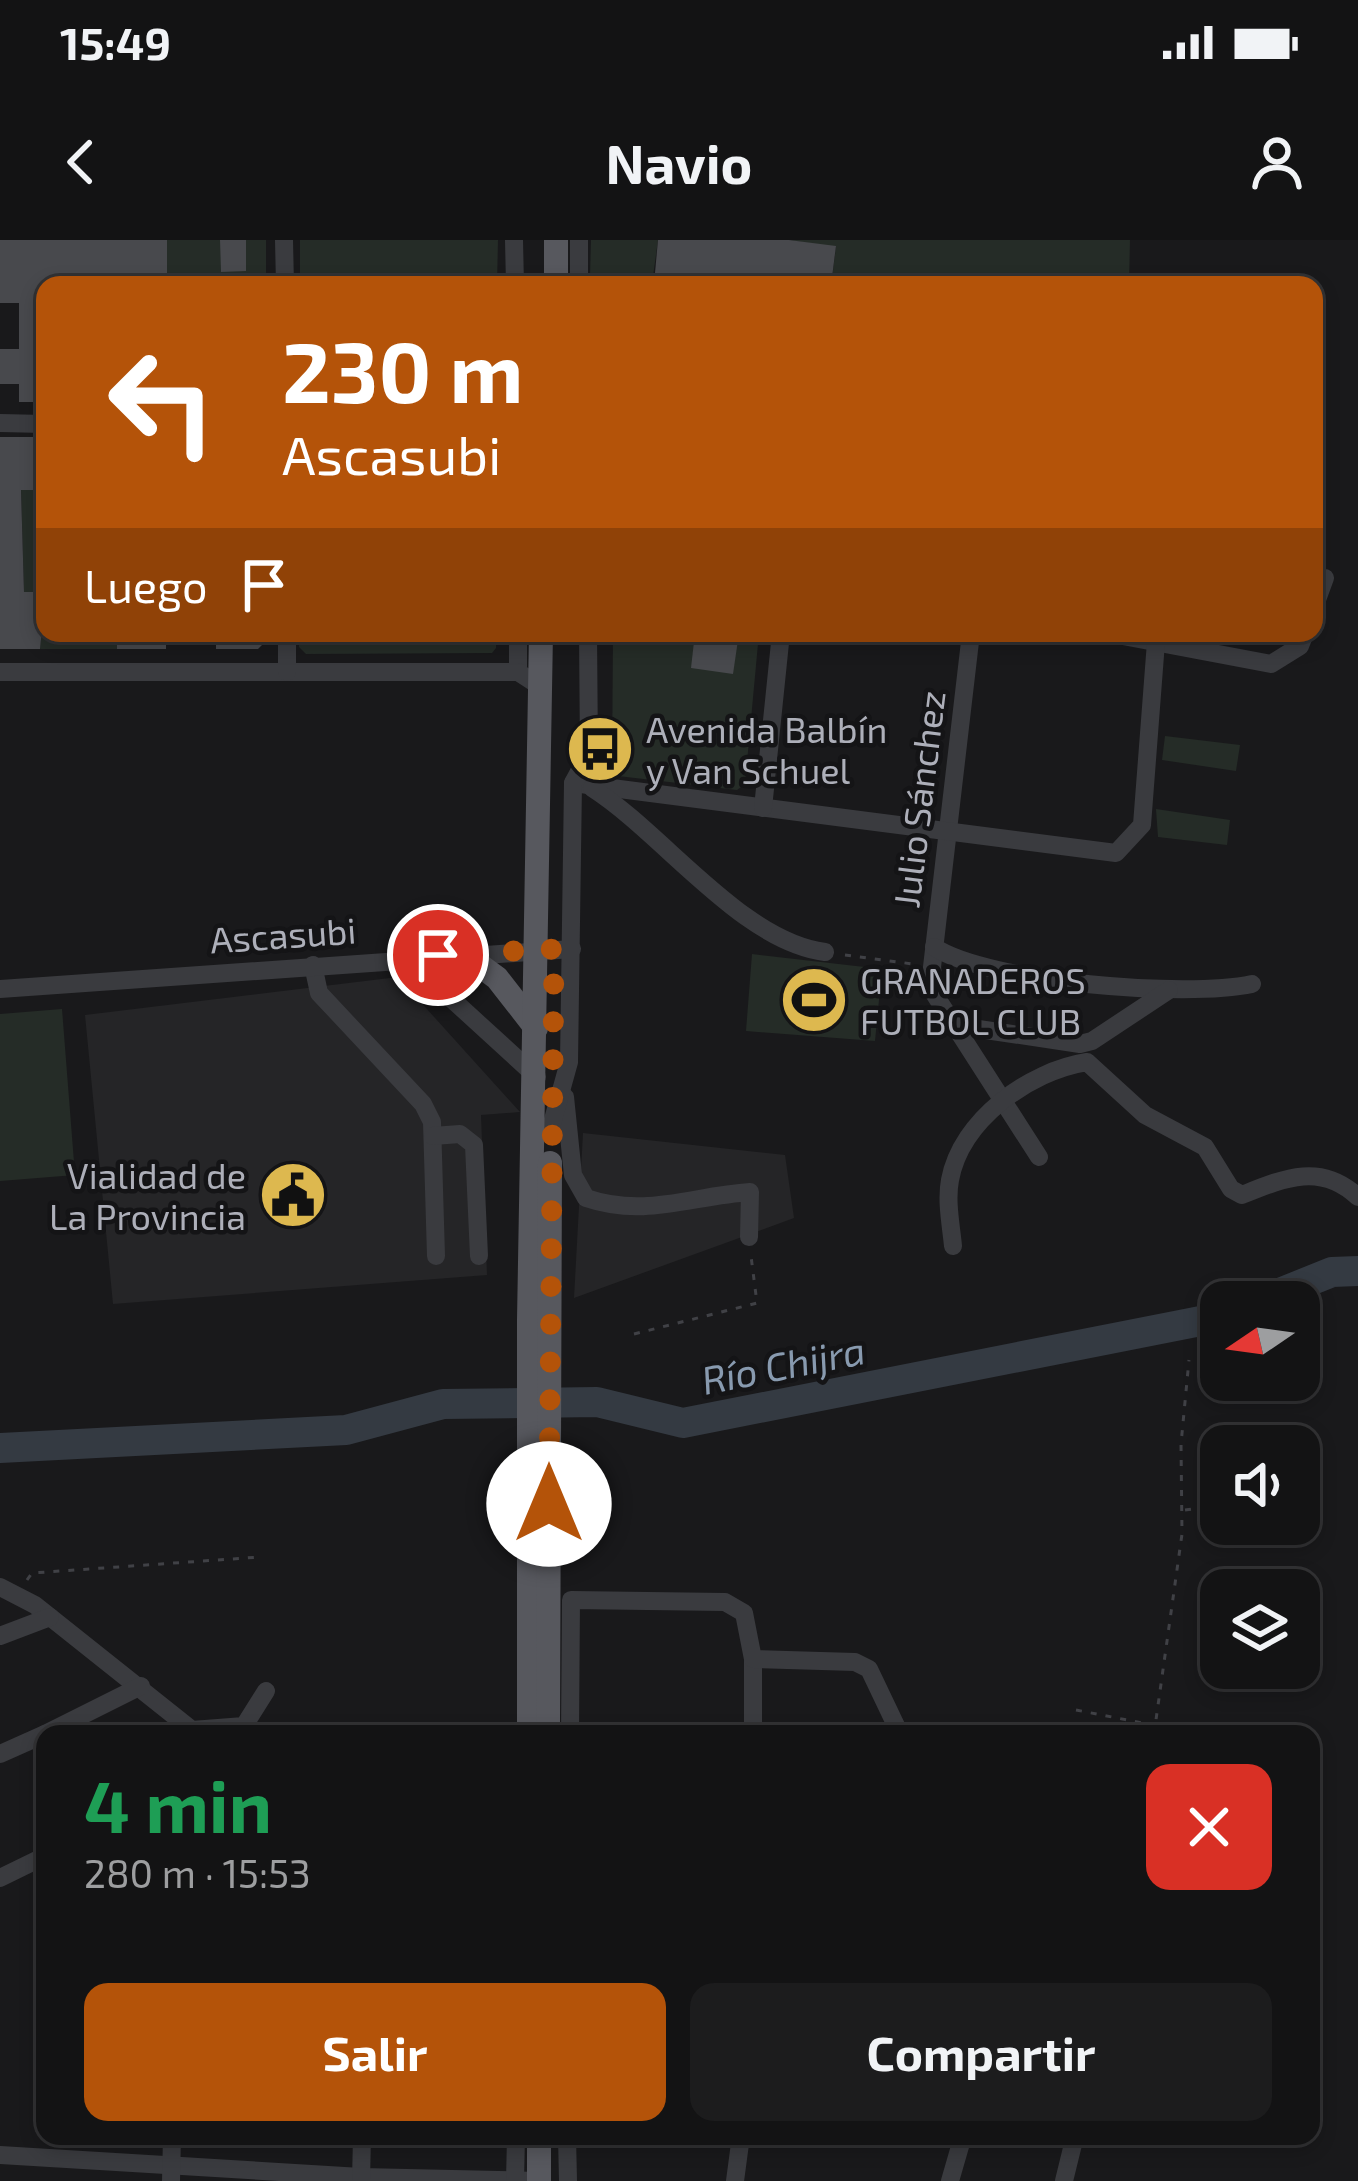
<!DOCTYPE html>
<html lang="es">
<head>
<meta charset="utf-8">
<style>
	body { margin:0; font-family:"Exo 2",sans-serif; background:#1c1c1d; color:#f1f3f6; height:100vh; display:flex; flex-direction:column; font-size:45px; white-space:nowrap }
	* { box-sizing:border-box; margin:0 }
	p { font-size:39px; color:#9d9ea0 }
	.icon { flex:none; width:66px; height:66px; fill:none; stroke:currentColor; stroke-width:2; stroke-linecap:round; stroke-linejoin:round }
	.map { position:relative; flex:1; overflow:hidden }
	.drawer { position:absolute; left:36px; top:1485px; width:1284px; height:420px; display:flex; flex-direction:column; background:#131314; border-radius:24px; box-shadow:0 6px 18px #0003,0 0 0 3px #323234 }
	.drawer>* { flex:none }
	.hud { position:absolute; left:36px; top:36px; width:1287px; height:366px; border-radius:24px; box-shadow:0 6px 18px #0003,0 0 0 3px #323234; background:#b45309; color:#fff; overflow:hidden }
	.needle { width:78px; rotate:257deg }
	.buttons { position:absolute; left:1200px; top:1041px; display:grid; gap:24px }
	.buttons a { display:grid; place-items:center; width:120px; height:120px; border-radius:24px; background:#131314; box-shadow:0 6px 18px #0003,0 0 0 3px #323234; font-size:60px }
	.pin { position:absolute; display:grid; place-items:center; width:102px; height:102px; color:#fff; margin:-51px; border:6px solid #fff; border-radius:50%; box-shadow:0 3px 12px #0007 }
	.me { position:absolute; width:132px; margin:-66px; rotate:0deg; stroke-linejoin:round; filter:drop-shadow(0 0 9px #0008) }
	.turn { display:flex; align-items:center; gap:42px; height:252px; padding:0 48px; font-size:54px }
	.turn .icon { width:156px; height:156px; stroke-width:2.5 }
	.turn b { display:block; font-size:84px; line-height:102px }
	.then { display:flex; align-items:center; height:114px; padding:0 48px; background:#0003; gap:24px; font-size:45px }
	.round { display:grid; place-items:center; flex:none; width:126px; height:126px; border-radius:24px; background:#1c1c1d }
	.headline { display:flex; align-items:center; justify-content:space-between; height:204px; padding:0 48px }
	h1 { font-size:72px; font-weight:700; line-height:90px; color:#1e9e55 }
	.primary-button { display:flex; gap:24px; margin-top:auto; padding:24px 48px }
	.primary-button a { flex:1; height:138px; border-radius:24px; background:#b45309; color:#fff; font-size:48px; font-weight:700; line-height:138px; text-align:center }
	.primary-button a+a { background:#1c1c1d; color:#f1f3f6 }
	.status { display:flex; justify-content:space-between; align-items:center; height:84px; padding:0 60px; background:#131314; direction:ltr }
	.status svg { height:33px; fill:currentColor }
	header { display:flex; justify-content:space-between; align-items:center; height:156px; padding:0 48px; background:#131314; font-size:54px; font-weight:700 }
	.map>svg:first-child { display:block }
	.built { fill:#252527 }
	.green { fill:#252c27 }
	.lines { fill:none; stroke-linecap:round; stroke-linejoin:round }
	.river { stroke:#343a42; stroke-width:30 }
	.building { fill:#48494d }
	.path { stroke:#404146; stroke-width:3; stroke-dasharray:6 9; stroke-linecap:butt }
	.minor { stroke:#3a3b3f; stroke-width:18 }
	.major { stroke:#57585e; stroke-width:24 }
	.route { stroke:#b45309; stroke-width:21; stroke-dasharray:0 37.8 }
	.labels { text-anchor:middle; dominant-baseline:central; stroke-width:9; stroke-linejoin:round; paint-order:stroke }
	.poi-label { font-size:36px; fill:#adafb9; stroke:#141416; text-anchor:start }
	.street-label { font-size:36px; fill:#adafb9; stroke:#141416 }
	.water-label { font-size:39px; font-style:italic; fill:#889aaf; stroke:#141416 }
</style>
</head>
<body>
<div class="status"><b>15:49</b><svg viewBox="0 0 49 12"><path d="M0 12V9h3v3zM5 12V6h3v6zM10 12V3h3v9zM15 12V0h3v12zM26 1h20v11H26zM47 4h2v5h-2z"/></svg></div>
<header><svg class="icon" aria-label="back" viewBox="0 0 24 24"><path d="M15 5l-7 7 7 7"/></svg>Navio<svg class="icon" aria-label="person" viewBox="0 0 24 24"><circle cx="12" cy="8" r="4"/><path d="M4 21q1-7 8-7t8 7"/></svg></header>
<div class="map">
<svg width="1358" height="1941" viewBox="0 0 1358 1941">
	<rect width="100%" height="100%" fill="#19191b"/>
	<g class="built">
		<polygon points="398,737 520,872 481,875 487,1035 113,1064 85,775"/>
		<polygon points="583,893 785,915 794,978 574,1058"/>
	</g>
	<g class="green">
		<rect x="167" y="0" width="99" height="45"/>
		<polygon points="300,0 498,0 497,45 300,45"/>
		<polygon points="591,0 658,0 652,44 590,36"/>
		<polygon points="788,0 1130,0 1129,45 831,45 836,7"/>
		<polygon points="21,250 45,250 45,360 39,361 38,352 24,352"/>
		<polygon points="41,390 117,393 117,409 40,409"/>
		<polygon points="299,393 496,393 496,408 492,413 306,414 299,407"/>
		<polygon points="613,393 759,393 745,544 737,550 618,536 612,529"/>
		<polygon points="1165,496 1240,505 1236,531 1162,520"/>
		<polygon points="1156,569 1230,580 1227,605 1158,597"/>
		<polygon points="752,714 882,729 875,801 746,791"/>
		<polygon points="62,769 75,935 0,941 0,774"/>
	</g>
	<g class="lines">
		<g class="river">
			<polyline points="1257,1062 1332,1032 1358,1031"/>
			<polyline points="0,1208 346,1190 443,1164 597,1162 683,1183 1221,1077"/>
		</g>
	</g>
	<g class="building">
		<polygon points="0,0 167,0 167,45 45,45 45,162 19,162 19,144 0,144 0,109 19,109 19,63 0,63"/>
		<polygon points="220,0 246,0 246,31 221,32"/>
		<polygon points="658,0 789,0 836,6 831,45 752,45 655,33"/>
		<polygon points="0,197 45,197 45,250 21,250 24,352 38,352 39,361 45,360 40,409 0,409"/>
		<rect x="117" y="393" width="49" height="16"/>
		<polygon points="216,393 265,393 265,402 258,409 216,409"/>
		<polygon points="695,393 739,393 733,434 691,428"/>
	</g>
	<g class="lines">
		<g class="path">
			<polyline points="845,715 913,724"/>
			<polyline points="634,1094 757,1063 751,1016"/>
			<polyline points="1185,1270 1221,1265"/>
			<polyline points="27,1340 32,1333 260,1317"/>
			<polyline points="1076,1470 1153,1485"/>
			<polyline points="1154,1494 1182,1294 1181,1204 1189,1120"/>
		</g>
		<g class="minor">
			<polyline points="284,0 285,45"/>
			<polyline points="514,0 515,45"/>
			<polyline points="579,45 579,0"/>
			<polyline points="0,183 45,184"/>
			<polyline points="1314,368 1325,338"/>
			<polyline points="518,393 518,432"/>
			<polyline points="971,393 932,727 935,755 1039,917"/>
			<polyline points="1107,393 1271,424 1300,406 1305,393"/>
			<polyline points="0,432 518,432 541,447"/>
			<polyline points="287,432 287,393"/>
			<polyline points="573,543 1116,613 1142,585 1156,402"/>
			<path d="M592,548C664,594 741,701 825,712"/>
			<polyline points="763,568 781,393"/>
			<path d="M934,707C989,743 1188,758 1252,744"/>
			<polyline points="313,725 319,753 423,864 432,882 436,1016"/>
			<polyline points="432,741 537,837"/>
			<polyline points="0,749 572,709"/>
			<polyline points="952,785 1080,804 1092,801 1169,750"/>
			<path d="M565,857L573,935L586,958C645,978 691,956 750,952L749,997"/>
			<polyline points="551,887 569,822 573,543 589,513 588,393"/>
			<polyline points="433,896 460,894 474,905 479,1016"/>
			<path d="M953,1006C951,985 946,961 950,940C961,880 1029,831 1087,822L1145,875L1205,907L1231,949L1242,955C1284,938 1321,922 1358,957"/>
			<polyline points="0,1347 35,1365 192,1490 244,1486 266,1451"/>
			<polyline points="0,1396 50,1377"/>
			<polyline points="753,1419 753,1494"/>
			<polyline points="45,1494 141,1446"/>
			<polyline points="570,1494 571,1360 725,1362 744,1373 753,1419 855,1422 869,1429 900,1494"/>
			<polyline points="0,1514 45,1494"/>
			<polyline points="0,1638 45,1616"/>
			<polyline points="567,1896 568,1941"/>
			<polyline points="0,1915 361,1937 539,1941"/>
			<polyline points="171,1941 172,1896"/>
			<polyline points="361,1941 362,1896"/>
			<polyline points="515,1941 516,1896"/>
			<polyline points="735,1941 741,1896"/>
			<polyline points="950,1941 963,1896"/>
			<polyline points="1064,1941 1075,1896"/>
		</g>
		<g class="major">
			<polyline points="556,45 556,0"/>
			<polyline points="463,713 497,738 536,788"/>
			<polyline points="529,1494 529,1080 541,393"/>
			<polyline points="548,1494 550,923"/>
			<polyline points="539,1941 539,1896"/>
		</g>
	</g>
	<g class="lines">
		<polyline class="route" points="438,715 554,709 549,1264"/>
	</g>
	<defs>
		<symbol id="bus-disc" viewBox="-11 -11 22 22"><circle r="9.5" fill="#ddb84f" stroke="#141416"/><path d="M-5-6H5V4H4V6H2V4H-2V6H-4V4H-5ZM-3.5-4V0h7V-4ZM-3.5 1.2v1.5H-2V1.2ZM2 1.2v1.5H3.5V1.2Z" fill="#111"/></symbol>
		<symbol id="stadium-disc" viewBox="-11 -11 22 22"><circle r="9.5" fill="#ddb84f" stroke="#141416"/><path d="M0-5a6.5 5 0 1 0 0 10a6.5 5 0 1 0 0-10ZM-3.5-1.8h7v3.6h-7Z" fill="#111"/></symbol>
		<symbol id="civic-disc" viewBox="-11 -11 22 22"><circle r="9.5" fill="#ddb84f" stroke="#141416"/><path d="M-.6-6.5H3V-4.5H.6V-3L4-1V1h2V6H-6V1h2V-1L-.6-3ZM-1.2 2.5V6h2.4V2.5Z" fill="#111"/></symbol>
	</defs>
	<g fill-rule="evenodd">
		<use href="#bus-disc" x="562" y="471" width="76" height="76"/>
		<use href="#stadium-disc" x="776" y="722" width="76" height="76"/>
		<use href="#civic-disc" x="255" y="917" width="76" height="76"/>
	</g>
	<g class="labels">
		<g class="poi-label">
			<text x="646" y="488">Avenida Balbín<tspan x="646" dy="41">y Van Schuel</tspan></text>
			<text x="860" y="739">GRANADEROS<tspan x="860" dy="41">FUTBOL CLUB</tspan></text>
			<text x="246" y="934" text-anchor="end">Vialidad de<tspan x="246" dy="41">La Provincia</tspan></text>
		</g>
		<g class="street-label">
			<text transform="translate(918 559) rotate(-83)">Julio Sánchez</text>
			<text transform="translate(283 694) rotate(-4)">Ascasubi</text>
		</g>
		<g class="water-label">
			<text transform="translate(783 1124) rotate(-11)">Río Chijra</text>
		</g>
	</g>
</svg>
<div class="buttons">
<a><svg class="needle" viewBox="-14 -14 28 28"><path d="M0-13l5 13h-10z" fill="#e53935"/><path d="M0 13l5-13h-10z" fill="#9d9ea0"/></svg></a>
<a><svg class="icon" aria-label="sound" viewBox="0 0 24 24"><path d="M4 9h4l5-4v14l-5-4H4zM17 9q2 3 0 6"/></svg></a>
<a><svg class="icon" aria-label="layers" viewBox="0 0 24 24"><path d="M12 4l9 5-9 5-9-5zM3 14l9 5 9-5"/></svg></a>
</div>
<div class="pin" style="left:438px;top:715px;background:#d93025"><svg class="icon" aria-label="arrive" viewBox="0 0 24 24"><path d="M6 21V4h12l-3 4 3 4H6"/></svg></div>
<svg class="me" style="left:549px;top:1264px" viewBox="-20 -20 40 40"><circle r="19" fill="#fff"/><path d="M0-13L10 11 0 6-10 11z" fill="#b45309"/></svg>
<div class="hud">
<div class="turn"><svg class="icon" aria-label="left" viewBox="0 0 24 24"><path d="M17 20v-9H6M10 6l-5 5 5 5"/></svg><div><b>230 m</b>Ascasubi</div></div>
<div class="then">Luego<svg class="icon" aria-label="arrive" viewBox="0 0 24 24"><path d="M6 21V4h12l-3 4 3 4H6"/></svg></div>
</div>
<section class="drawer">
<div class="headline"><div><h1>4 min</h1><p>280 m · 15:53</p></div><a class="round" style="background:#d93025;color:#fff"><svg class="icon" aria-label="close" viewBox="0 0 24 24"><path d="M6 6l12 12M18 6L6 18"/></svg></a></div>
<div class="primary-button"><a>Salir</a><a>Compartir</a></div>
</section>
</div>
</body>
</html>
